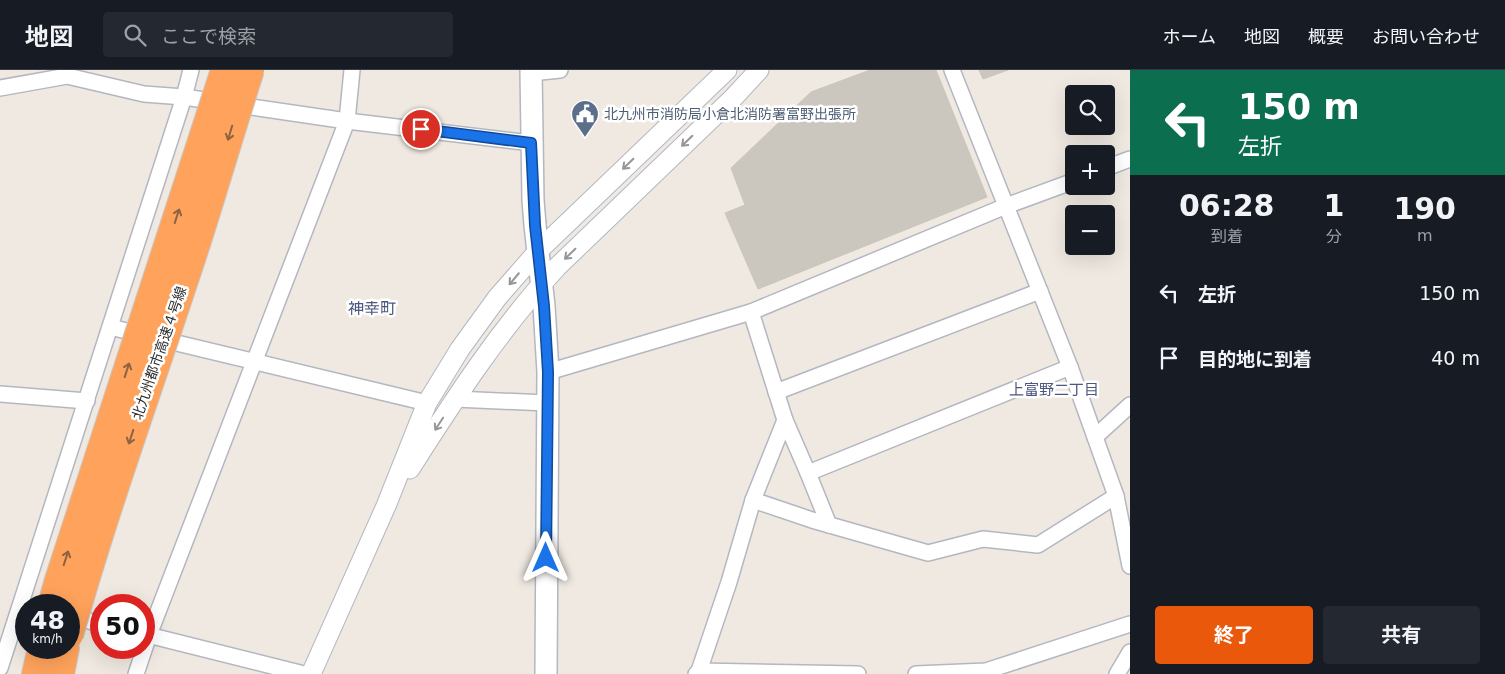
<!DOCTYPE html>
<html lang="ja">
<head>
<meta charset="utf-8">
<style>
	body { margin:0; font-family:"DejaVu Sans","Noto Sans JP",sans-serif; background:#242831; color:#f1f3f6; height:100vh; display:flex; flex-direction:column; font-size:19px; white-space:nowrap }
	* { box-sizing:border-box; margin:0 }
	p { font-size:16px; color:#9ea1a6 }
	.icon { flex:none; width:28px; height:28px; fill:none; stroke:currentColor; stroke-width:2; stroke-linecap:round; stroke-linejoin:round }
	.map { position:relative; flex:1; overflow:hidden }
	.sheet { display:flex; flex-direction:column; background:#171b24; width:375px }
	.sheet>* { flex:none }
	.banner { background:#0b6e4f; color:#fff; overflow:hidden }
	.buttons { position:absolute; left:1065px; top:15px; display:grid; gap:10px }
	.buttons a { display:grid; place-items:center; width:50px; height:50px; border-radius:5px; background:#171b24; box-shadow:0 5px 20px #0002; font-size:25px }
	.speed { position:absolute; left:15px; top:524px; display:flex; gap:10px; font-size:25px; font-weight:700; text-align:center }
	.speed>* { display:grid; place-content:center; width:65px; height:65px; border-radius:50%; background:#171b24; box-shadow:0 5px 20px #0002; line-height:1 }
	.speed small { font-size:12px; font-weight:400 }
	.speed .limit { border:8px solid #d22; background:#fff; color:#111 }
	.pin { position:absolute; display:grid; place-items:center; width:42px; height:42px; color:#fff; margin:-21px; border:2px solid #fff; border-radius:50%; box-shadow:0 1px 5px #0007 }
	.me { position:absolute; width:55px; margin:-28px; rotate:0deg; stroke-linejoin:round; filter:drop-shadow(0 0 4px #0008) }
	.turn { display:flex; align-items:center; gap:18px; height:105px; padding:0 25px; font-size:22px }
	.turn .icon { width:65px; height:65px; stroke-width:2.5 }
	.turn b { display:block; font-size:35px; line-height:42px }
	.eta { display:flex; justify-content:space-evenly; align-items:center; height:85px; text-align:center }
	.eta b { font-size:30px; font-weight:700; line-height:35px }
	.action { display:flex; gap:10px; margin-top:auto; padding:10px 25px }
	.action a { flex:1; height:58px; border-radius:5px; background:#ea580c; color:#fff; font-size:20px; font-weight:700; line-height:58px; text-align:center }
	.action a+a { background:#242831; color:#f1f3f6 }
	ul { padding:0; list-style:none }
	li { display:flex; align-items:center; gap:15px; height:65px; padding:0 25px }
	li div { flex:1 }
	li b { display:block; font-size:19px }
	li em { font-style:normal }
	header { display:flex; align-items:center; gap:30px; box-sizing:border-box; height:70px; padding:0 25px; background:#171b24; border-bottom:1px solid #363941 }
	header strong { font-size:24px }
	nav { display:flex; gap:28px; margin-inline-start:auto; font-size:18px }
	.search { width:350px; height:45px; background:#242831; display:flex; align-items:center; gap:12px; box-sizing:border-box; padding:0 18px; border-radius:5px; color:#9ea1a6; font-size:19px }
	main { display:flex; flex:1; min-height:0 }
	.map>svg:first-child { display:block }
	.building { fill:#cbc7bf; stroke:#cbc5ba }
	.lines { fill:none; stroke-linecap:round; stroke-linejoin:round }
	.minor-casing { stroke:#b4b7c1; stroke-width:18 }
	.tertiary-casing { stroke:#b4b7c1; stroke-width:21 }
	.secondary-casing { stroke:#b4b7c1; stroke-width:24 }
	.motorway-casing { stroke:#c9c9c9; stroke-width:30 }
	.minor { stroke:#fff; stroke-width:15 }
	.tertiary { stroke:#fff; stroke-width:19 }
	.secondary { stroke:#fff; stroke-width:21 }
	.motorway { stroke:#ffa35c; stroke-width:28 }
	.motorway-bridge-casing { stroke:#c9c9c9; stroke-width:30; stroke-linecap:butt }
	.motorway-bridge { stroke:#ffa35c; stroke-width:28 }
	.oneway { stroke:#8c6343 }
	.oneway2 { stroke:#969696 }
	.route-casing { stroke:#114b97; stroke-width:12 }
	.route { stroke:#1a73e8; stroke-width:9 }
	.labels { text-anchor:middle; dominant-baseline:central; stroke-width:5; stroke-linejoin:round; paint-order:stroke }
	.service-label { font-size:14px; fill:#4e5e75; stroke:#fff; text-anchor:start }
	.street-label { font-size:14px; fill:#2e2e2e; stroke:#fff }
	.neighbourhood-label { font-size:15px; fill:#4d5680; stroke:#fff }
	.quarter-label { font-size:16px; fill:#4d5680; stroke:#fff }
</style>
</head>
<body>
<header>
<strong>地図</strong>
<div class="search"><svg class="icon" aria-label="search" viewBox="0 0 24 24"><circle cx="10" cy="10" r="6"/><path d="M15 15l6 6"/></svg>ここで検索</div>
<nav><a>ホーム</a><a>地図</a><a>概要</a><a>お問い合わせ</a></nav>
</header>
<main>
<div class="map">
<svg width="1130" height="604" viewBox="0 0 1130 604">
	<rect width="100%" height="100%" fill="#efe9e1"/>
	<g class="building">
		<polygon points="870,0 936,0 987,127 758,219 725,143 745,135 731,98 811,22"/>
		<polygon points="979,0 1008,0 983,9"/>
	</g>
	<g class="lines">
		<defs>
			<g id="minor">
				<polyline points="952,0 1070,297 1116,426 1130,496"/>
				<polyline points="531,3 560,0"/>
				<polyline points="0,18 67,6 144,24 184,27 347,51 531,73"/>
				<polyline points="1106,98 1130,89"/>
				<polyline points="110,257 427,333"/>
				<polyline points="548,302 751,242 1006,136 1074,111"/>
				<polyline points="776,322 1040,221"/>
				<polyline points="0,324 87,331"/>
				<polyline points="455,329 547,333"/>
				<polyline points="785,350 808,403"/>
				<polyline points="1095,367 1130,335"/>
				<polyline points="753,430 812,450 928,483 983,469 1038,475 1116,426"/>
				<polyline points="829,455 808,403 1070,297"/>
				<polyline points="69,546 101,554"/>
				<polyline points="144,564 304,604"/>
				<polyline points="0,598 184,27 191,0"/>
				<polyline points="699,601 858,604"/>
				<polyline points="136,604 149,565 347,51 352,0"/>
				<polyline points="696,604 699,601 729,512 753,430 785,350 751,242"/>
				<polyline points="916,604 986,601 1130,554"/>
				<polyline points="1117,604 1130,582"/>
			</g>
			<g id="tertiary">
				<path d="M410,399C455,328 500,259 557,197L734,27L759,0"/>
				<polyline points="311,604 386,436 427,333 460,279 497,228 538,181 727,0"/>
			</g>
			<polyline id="secondary" points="531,0 533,130 535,155 544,236 548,302 546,604"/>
			<g id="motorway">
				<polyline points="36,604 42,578"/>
				<polyline points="60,604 65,578"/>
			</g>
		</defs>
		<use href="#minor" class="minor-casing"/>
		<use href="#tertiary" class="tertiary-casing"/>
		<use href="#secondary" class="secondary-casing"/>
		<use href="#motorway" class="motorway-casing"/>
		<use href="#minor" class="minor"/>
		<use href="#tertiary" class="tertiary"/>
		<use href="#secondary" class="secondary"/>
		<use href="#motorway" class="motorway"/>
		<defs>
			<g id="motorway-bridge">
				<polyline points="52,535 58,513 225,0"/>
				<path d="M69,565C106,434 153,306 195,177C214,118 231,59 250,0"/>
			</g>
		</defs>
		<use href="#motorway-bridge" class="motorway-bridge-casing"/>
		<use href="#motorway-bridge" class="motorway-bridge"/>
	</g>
	<defs><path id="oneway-shaft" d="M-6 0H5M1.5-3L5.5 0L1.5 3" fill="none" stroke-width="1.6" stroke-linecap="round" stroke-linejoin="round" transform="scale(1.25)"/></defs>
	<g class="oneway">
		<use href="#oneway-shaft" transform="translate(230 63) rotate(107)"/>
		<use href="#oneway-shaft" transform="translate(177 146) rotate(-72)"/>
		<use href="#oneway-shaft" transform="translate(127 300) rotate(-72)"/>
		<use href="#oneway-shaft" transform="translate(131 367) rotate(108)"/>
		<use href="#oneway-shaft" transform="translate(66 488) rotate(-72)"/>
	</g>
	<g class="oneway2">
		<use href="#oneway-shaft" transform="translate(687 71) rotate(136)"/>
		<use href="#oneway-shaft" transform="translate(628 94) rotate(136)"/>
		<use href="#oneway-shaft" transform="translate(570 184) rotate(136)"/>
		<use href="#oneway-shaft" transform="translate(514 209) rotate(130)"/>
		<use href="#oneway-shaft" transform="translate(439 354) rotate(123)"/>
	</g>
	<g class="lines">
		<defs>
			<polyline id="route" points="421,59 531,73 535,155 544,236 548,302 546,488"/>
		</defs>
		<use href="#route" class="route-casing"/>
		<use href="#route" class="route"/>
	</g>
	<defs>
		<symbol id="civic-pin" viewBox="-11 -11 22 30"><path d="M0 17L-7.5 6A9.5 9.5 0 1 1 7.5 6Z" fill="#5c6f8a" stroke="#fff"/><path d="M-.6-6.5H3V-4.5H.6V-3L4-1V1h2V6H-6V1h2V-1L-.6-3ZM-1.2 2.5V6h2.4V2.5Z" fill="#fff"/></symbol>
	</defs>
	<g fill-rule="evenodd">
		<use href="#civic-pin" x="569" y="28" width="32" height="43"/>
	</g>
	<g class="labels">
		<g class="service-label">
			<text x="604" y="44">北九州市消防局小倉北消防署富野出張所</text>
		</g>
		<g class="street-label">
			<text transform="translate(159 283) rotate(-71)">北九州都市高速４号線</text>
		</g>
		<g class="neighbourhood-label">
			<text x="1054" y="320">上富野二丁目</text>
		</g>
		<g class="quarter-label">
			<text x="372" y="238">神幸町</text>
		</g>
	</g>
</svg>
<div class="buttons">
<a><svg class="icon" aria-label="search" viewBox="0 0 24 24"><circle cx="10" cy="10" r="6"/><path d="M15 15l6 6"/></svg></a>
<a>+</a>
<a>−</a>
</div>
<div class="speed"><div>48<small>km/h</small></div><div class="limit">50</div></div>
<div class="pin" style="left:421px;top:59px;background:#d93025"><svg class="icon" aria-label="arrive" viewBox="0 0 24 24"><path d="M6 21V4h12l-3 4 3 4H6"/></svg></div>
<svg class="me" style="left:546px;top:488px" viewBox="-20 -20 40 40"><path d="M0-17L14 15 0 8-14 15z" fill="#1a73e8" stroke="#fff" stroke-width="4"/></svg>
</div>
<section class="sheet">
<div class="banner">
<div class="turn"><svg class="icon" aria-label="left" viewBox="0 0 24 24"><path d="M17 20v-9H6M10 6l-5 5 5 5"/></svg><div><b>150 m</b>左折</div></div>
</div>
<div class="eta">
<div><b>06:28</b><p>到着</p></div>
<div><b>1</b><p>分</p></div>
<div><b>190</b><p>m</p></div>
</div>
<ul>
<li><svg class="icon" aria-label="left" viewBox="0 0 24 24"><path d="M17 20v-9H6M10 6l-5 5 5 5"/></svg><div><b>左折</b></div><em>150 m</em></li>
<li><svg class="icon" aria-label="arrive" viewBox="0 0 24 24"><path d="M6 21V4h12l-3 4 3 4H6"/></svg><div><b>目的地に到着</b></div><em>40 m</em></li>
</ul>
<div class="action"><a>終了</a><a>共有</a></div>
</section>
</main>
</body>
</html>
